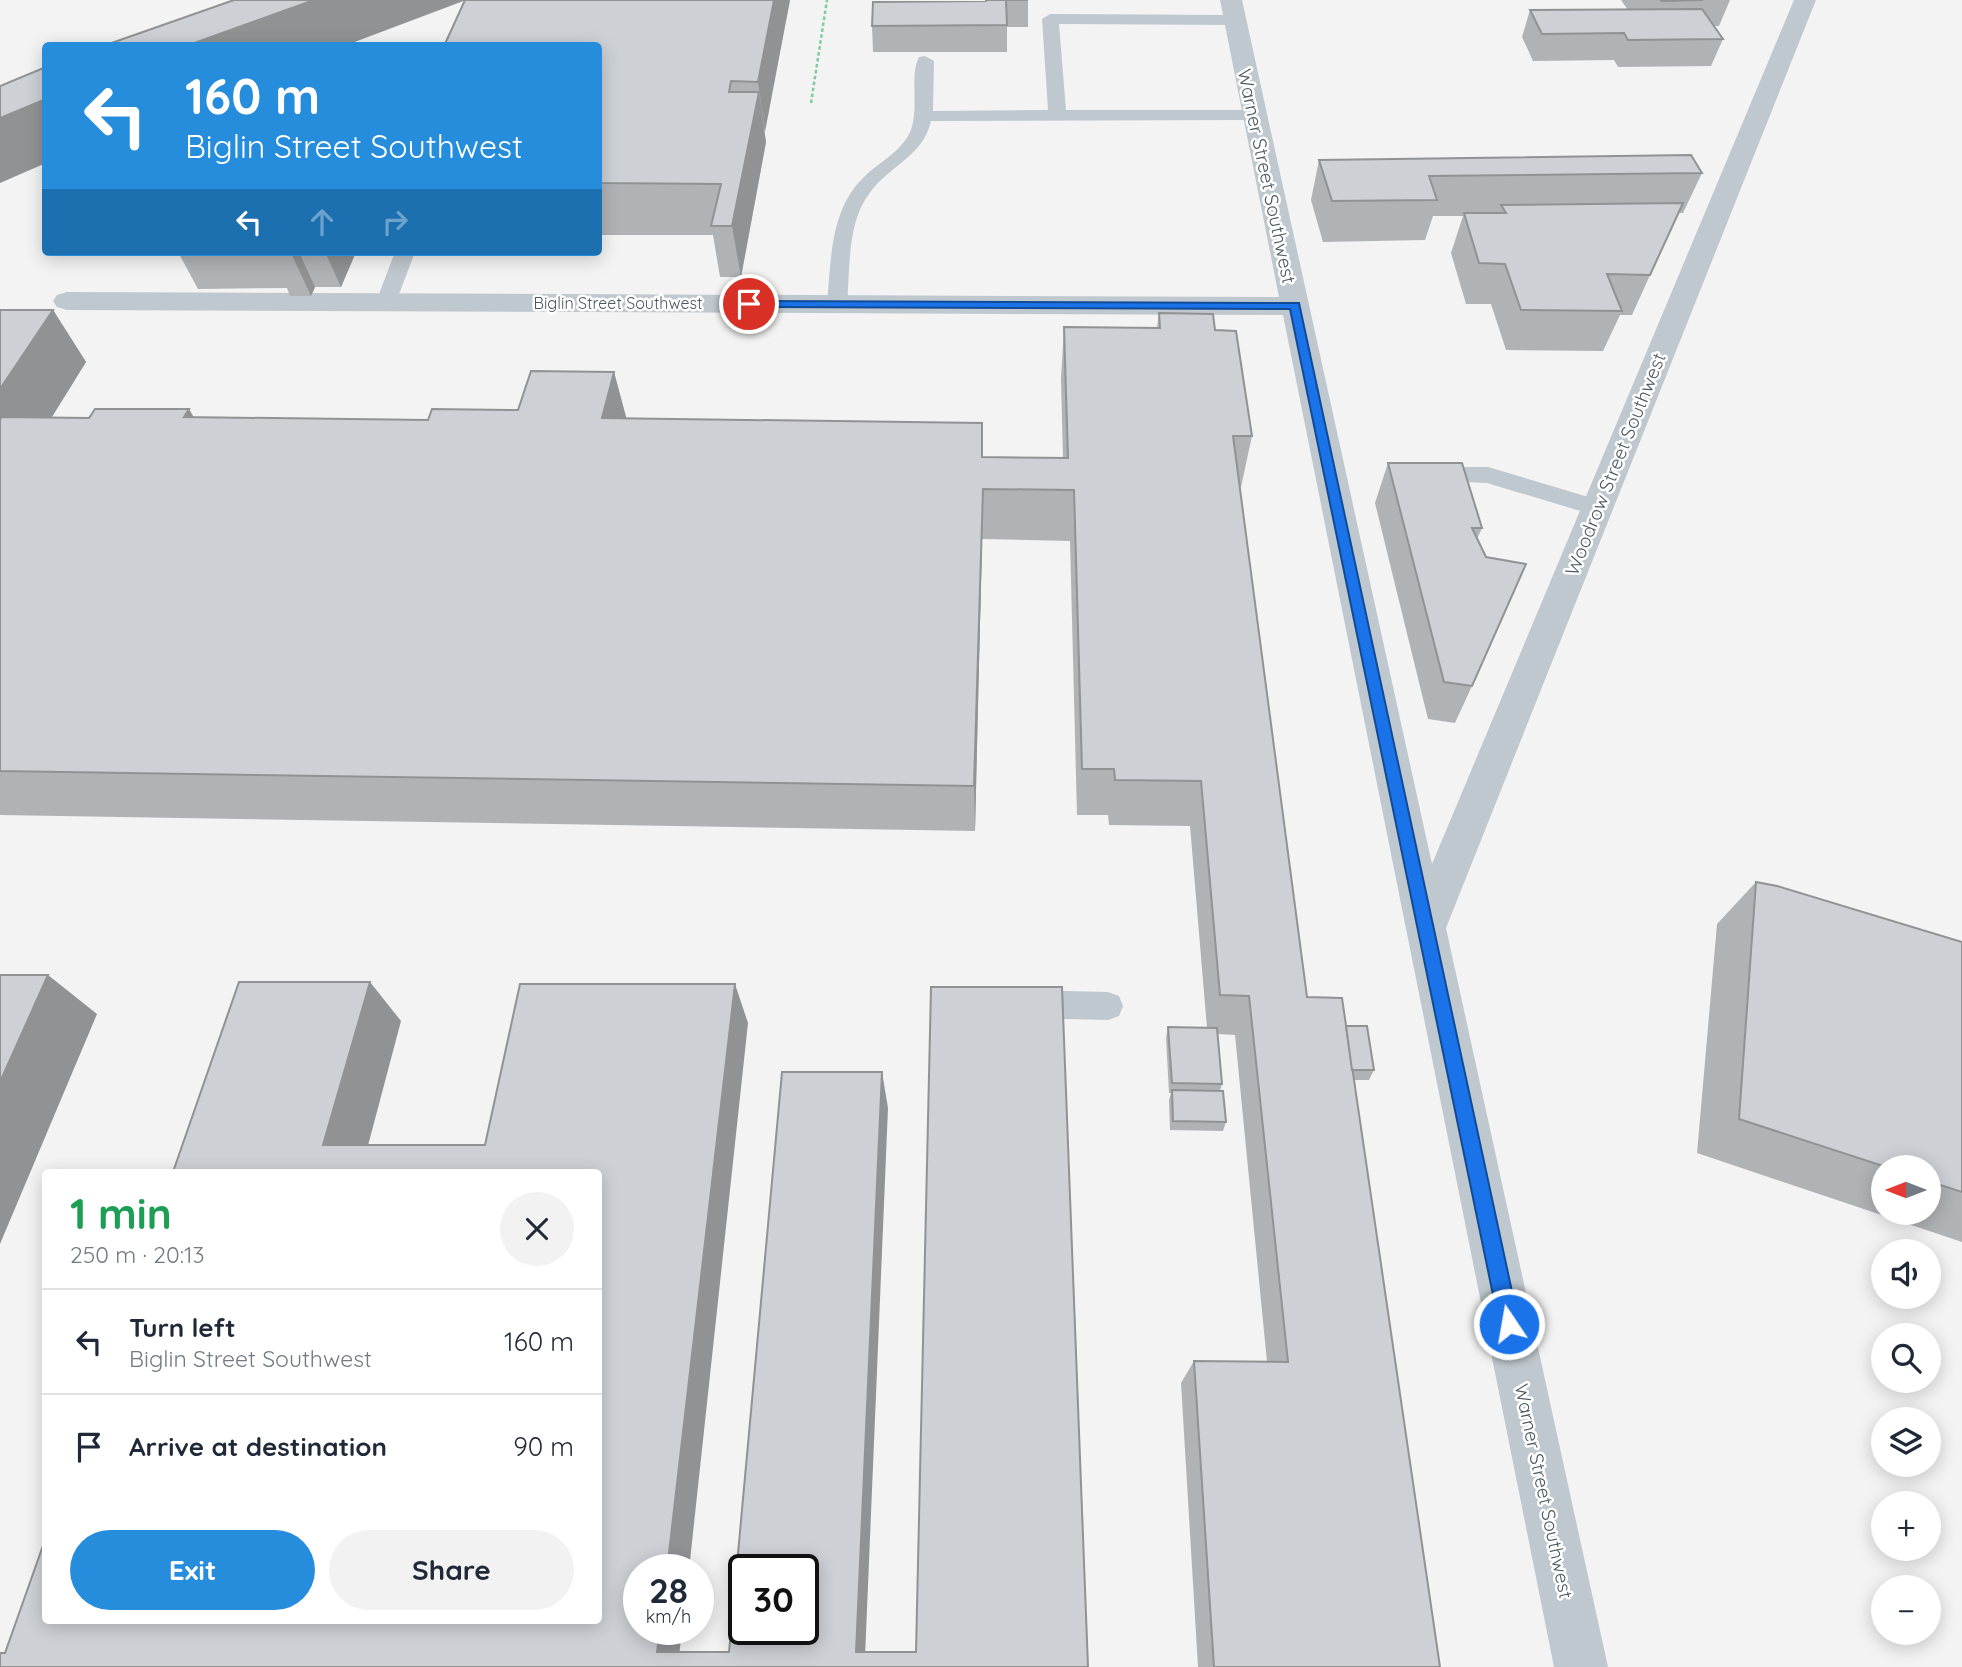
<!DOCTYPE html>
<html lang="en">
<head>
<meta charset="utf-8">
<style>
	body { margin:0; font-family:Quicksand,sans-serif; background:#f2f2f3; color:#1f2937; height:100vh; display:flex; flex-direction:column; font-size:26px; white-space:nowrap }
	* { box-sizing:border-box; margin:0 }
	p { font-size:23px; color:#747a83 }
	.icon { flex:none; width:38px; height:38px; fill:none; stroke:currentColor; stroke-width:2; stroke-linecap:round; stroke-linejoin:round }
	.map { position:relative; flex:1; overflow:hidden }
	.details { position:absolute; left:42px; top:1169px; width:560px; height:455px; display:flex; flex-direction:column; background:#fff; border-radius:7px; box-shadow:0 4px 18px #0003 }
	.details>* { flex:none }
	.top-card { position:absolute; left:42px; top:42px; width:560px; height:214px; border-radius:7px; box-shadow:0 4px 18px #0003; background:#258ddc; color:#fff; overflow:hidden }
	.needle { width:46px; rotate:270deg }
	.tools { position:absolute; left:1871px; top:1155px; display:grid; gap:14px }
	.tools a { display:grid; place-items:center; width:70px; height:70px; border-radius:50%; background:#fff; box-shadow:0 4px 18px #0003; font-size:35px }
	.speed { position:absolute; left:623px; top:1554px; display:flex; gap:14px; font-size:35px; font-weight:700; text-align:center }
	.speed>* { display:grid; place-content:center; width:91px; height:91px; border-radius:50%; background:#fff; box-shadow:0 4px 18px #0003; line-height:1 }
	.speed small { font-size:18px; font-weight:400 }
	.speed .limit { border:4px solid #111; border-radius:10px; background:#fff; color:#111 }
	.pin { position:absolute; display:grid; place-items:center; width:60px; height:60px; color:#fff; margin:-30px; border:4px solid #fff; border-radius:50%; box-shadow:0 2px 7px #0007 }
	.me { position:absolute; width:77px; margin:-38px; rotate:348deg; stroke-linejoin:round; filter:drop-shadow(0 0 5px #0008) }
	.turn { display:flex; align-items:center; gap:24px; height:147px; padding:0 28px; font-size:32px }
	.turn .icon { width:91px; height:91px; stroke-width:2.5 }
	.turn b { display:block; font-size:49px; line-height:60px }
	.lanes { display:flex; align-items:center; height:66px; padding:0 28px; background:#0003; justify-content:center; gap:35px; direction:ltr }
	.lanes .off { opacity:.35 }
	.round { display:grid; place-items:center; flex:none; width:74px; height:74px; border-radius:37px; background:#f2f2f3 }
	.summary { display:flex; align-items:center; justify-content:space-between; height:119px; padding:0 28px }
	h1 { font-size:42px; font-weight:800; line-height:52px; color:#1e9e55 }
	.button { display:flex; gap:14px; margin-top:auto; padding:14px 28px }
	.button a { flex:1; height:80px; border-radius:42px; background:#258ddc; color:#fff; font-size:28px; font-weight:800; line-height:80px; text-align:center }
	.button a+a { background:#f2f2f3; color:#1f2937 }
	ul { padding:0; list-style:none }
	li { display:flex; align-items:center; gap:21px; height:105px; padding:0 28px; border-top:2px solid #e0e1e3 }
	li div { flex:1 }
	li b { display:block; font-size:26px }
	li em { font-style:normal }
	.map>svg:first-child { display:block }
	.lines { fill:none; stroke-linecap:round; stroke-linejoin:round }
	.path { stroke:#7ecb9b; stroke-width:2.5; stroke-dasharray:3.5 2.5; stroke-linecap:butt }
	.lane { fill:#bfc8ce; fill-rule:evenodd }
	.street { fill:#bfc8ce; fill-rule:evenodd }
	.wall { fill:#b0b3b6; fill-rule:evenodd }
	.shaded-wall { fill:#909294 }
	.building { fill:#cdd0d4; stroke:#909294; stroke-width:2; fill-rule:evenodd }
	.route { fill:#1a73e8; stroke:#114b97; stroke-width:2 }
	.labels { text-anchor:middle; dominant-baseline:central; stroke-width:5; stroke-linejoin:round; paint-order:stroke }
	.far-street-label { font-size:16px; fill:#4b585f; stroke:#fff }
	.street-label { font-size:19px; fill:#4b585f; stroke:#fff }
</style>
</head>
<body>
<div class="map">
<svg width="1962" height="1667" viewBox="0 0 1962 1667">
	<rect width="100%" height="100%" fill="#f4f3f3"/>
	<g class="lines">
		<polyline class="path" points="811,103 827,0"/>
		<g class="lane">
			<path d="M1050,14L1235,15L1243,20L1235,25L1059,24L1066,110H1254L1263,115L1254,120L931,121C923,157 888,166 869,194C847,223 850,269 847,304L837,310L830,308L827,304C831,261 830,209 864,177C879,162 901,152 910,132C920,109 909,76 919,57L925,56L934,61L933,111L1048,110L1042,19Z"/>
			<polygon points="395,252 415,252 396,302 386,308 376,302"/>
			<polygon points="1428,467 1488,467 1605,502 1609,508 1605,514 1597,516 1487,483 1420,480 1417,475 1420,470"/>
			<polygon points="1024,990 1108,992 1119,996 1123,1006 1119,1016 1108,1020 1024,1018 1013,1014 1009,1004 1013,994"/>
		</g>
		<polygon class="street" points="1220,0 1242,0 1432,864 1794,0 1816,0 1446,928 1608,1667 1554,1667 1283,315 67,310 57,307 53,301 57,295 67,292 1279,297"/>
	</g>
	<g class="wall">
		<polygon points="234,0 790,0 764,132 766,142 741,277 720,277 713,235 598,235 598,46 465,0"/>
		<polygon points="985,0 1028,0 1028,27 1007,27 1007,52 873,52 872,26 985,1"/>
		<polygon points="1621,0 1730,0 1719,26 1714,26 1723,39 1711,66 1618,67 1614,60 1533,61 1522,37 1530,10 1628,10"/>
		<polygon points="1319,160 1702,173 1683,213 1678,213 1632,315 1620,315 1603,351 1506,350 1491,304 1466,304 1451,253 1463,216 1433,216 1425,240 1323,242 1311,200"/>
		<polygon points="178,252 356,252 341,287 315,287 311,296 290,296 287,288 198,289"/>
		<polygon points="0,310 53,310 86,362 52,417 193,417 428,420 518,410 614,372 626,418 982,423 982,457 1063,458 1061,379 1064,327 1157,328 1159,313 1215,330 1252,436 1241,487 1240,487 1307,997 1346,1026 1374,1070 1369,1080 1354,1080 1440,1667 1198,1667 1181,1383 1194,1361 1267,1362 1235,1035 1218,1034 1222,1084 1220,1091 1226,1122 1223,1131 1170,1130 1169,1100 1171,1093 1169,1093 1166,1038 1168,1027 1207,1028 1190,826 1109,825 1108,815 1077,815 1070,541 982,539 975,831 0,815"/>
		<polygon points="1388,463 1482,528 1477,539 1472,686 1455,723 1428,719 1375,503"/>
		<path d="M1756,882L1962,942V1242L1697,1153L1717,924ZM1883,1167H1928V1213H1883Z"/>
	</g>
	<g class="shaded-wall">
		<polygon points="314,0 466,0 344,46 186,46"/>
		<polygon points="774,0 790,0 765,132 758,82"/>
		<polygon points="759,92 766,142 741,277 732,226"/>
		<polygon points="46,99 46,163 0,183 0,118"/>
		<polygon points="294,252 299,252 315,287 311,296 292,255"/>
		<polygon points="325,252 356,252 341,287"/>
		<polygon points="53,310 86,362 0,500 0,389"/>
		<polygon points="614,372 628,424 602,418"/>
		<polygon points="189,409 219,460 184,417"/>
		<polygon points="983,489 982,539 975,831 974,786"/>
		<polygon points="48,975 97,1014 0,1244 0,1082"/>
		<polygon points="370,982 401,1021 361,1172 323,1145"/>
		<polygon points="735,984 748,1023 689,1570 667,1570"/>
		<polygon points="882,1072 888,1108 865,1657 856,1652"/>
		<polygon points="660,1629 682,1629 679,1657 657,1652"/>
	</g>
	<g class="building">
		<polygon points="234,0 314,0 186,46 103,46"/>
		<polygon points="465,0 774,0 758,82 731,81 729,92 759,92 732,226 711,226 721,184 598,183 598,46 444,46"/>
		<polygon points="986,0 1028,0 1006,0 1007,25 872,26 873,2 986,1"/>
		<polygon points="1660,0 1703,0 1663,1"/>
		<polygon points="1702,9 1723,39 1628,40 1624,33 1542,34 1530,10"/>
		<polygon points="46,67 46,99 0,118 0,86"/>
		<polygon points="1691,155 1702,173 1429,176 1437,200 1332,201 1319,160"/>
		<polygon points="1683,203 1650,275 1607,274 1622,311 1521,310 1505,264 1479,263 1464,213 1506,213 1501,205"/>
		<polygon points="273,252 294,252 292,255 271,255"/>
		<polygon points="0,310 53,310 0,389"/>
		<polygon points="1159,313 1213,314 1215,330 1236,331 1252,436 1233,436 1307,997 1342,998 1440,1667 1214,1667 1194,1361 1288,1362 1249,996 1220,995 1201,781 1115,780 1114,769 1082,769 1074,490 983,489 974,786 0,771 0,419 2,417 89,418 95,409 189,409 184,417 428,420 432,409 518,410 531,371 614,372 602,418 982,423 982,457 1068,458 1064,327 1160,328"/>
		<polygon points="1388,463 1462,463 1482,528 1472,528 1486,557 1526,564 1472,686 1444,682"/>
		<polygon points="1756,882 1777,886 1962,942 1962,1192 1928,1181 1928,1167 1886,1167 1739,1119"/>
		<polygon points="0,975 48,975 0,1082"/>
		<path d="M239,982H370L323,1145H485L520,984H735L667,1570H639V1629H660L657,1652H729L782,1072H882L856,1652H916L931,987H1062L1088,1667H0V1653H5L46,1537V1620H598V1172H173ZM744,1570H803V1629H744Z"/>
		<polygon points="1346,1026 1367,1026 1374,1070 1352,1070"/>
		<polygon points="1168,1027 1217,1028 1222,1084 1172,1083"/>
		<polygon points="1172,1090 1223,1091 1226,1122 1173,1121"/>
	</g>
	<polygon class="route" points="745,301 1299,303 1519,1324 1516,1331 1509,1333 1502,1331 1499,1324 1290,309 749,307 745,306"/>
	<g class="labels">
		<g class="far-street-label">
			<text x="618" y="303">Biglin Street Southwest</text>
		</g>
		<g class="street-label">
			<text transform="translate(1267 176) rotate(78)">Warner Street Southwest</text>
			<text transform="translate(1615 464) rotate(-68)">Woodrow Street Southwest</text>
			<text transform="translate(1544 1491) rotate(78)">Warner Street Southwest</text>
		</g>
	</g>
</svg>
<div class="tools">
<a><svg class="needle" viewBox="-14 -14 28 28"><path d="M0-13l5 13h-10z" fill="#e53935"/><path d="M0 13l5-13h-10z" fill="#747a83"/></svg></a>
<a><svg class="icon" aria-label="sound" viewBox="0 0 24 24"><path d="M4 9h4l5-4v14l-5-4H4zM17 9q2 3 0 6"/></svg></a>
<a><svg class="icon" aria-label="search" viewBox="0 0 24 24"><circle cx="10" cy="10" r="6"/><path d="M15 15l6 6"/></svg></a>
<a><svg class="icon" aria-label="layers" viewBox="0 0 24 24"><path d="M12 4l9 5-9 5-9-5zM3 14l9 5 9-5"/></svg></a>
<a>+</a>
<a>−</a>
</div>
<div class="speed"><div>28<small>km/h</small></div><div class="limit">30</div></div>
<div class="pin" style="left:749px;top:304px;background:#d93025"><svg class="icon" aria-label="arrive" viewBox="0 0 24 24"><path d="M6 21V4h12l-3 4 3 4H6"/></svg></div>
<svg class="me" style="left:1509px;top:1324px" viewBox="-20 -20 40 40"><circle r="17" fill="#1a73e8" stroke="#fff" stroke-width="3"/><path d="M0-11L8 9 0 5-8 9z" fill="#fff"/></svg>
<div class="top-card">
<div class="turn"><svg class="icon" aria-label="left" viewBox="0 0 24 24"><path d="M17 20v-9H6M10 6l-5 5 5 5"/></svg><div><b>160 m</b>Biglin Street Southwest</div></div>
<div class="lanes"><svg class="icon" aria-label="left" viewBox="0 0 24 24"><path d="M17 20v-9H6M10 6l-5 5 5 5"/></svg><svg class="icon off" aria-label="ahead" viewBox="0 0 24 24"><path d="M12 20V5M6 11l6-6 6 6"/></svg><svg class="icon off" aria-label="right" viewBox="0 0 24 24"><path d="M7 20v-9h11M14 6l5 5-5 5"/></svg></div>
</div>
<section class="details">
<div class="summary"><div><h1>1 min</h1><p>250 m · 20:13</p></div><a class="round"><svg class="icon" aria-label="close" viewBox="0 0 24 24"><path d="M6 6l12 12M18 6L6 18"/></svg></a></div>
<ul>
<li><svg class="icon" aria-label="left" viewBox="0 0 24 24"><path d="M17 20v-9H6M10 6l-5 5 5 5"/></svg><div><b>Turn left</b><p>Biglin Street Southwest</p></div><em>160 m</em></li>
<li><svg class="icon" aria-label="arrive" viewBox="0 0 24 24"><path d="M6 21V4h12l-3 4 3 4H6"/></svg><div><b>Arrive at destination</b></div><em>90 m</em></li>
</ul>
<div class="button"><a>Exit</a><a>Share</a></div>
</section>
</div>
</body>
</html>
